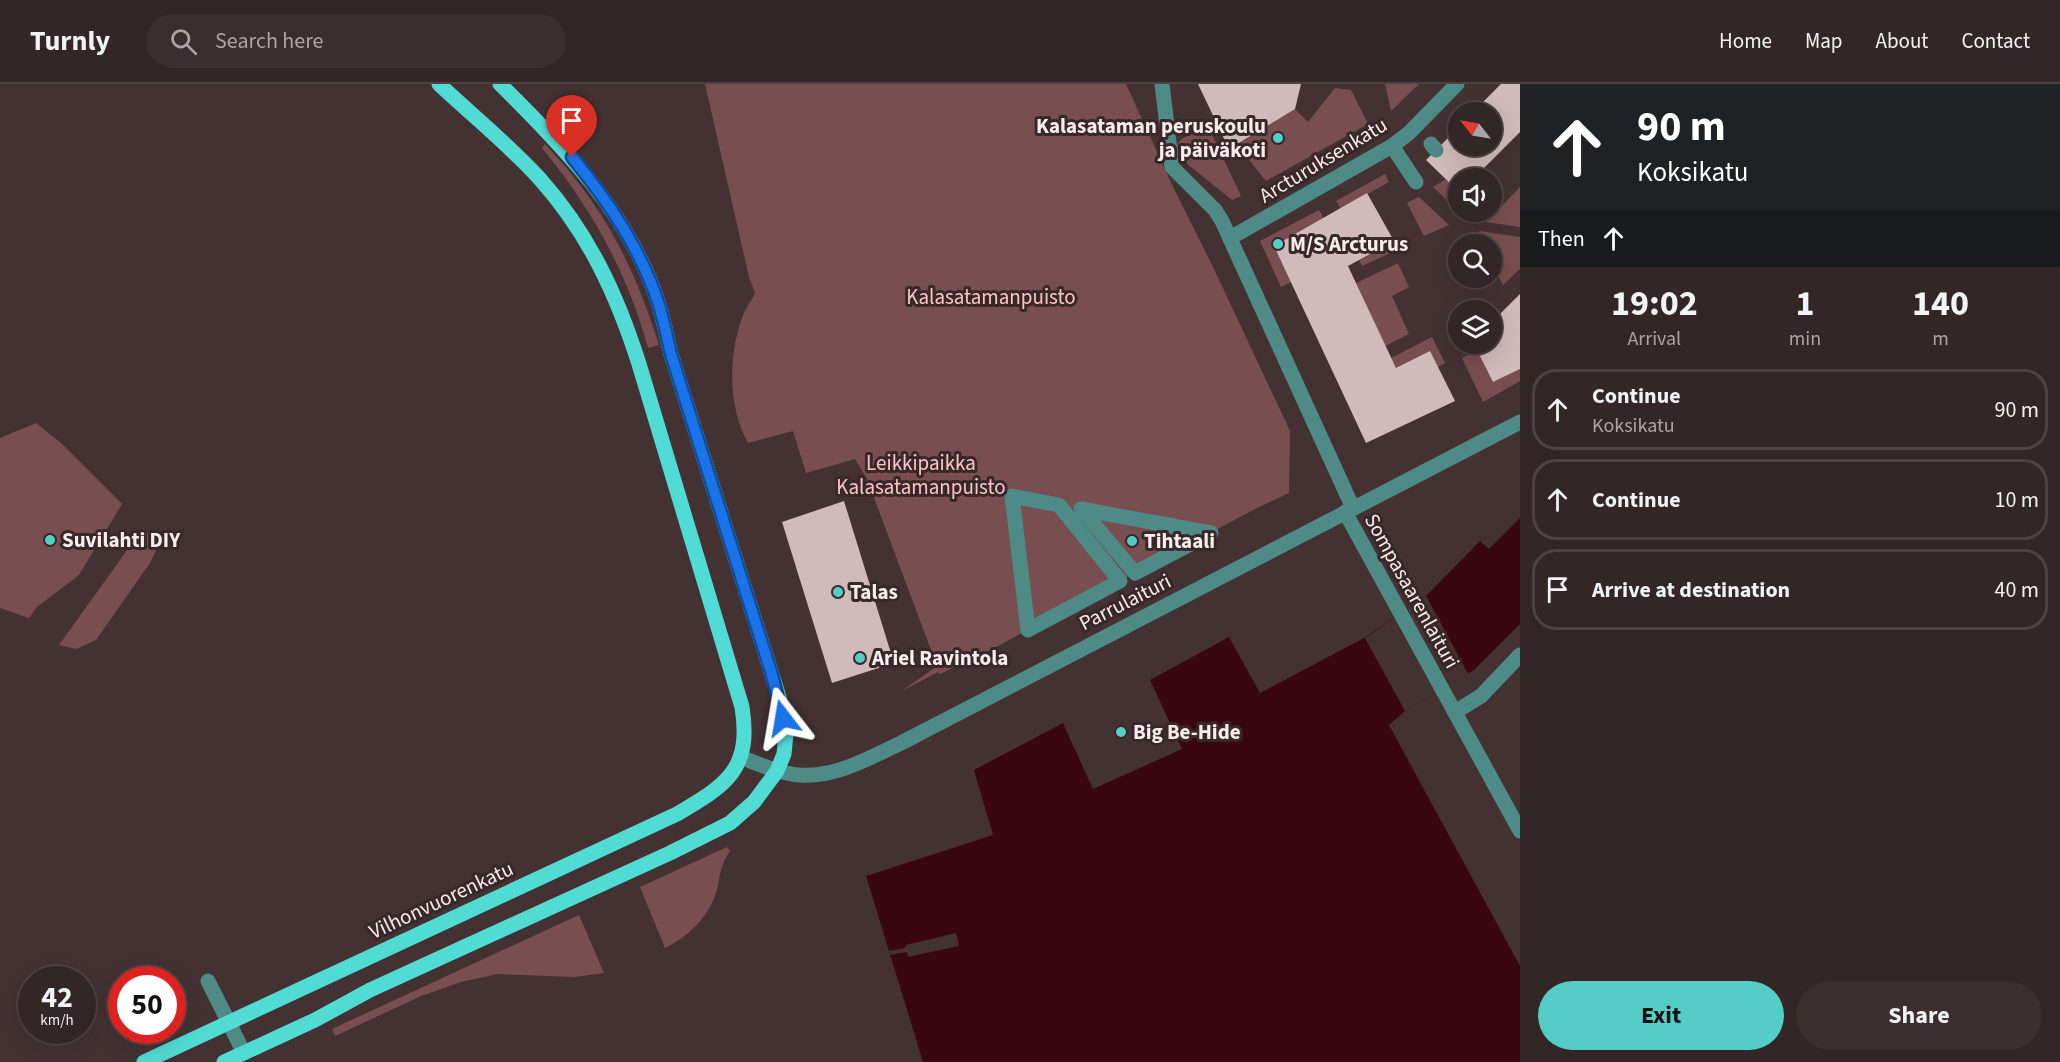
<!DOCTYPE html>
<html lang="en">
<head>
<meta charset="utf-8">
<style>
	body { margin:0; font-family:"Source Sans 3",sans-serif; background:#3b2e2e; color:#f1f3f6; height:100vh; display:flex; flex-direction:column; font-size:22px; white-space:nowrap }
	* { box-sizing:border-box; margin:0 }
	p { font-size:20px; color:#a9a5a7 }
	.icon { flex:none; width:33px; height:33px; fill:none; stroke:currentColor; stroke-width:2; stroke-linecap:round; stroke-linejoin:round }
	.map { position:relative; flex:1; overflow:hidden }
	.sheet { display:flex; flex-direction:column; background:#332626; width:540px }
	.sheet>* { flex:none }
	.banner { background:#202124; color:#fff; overflow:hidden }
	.needle { width:39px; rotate:301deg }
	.tools { position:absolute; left:1448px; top:18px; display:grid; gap:12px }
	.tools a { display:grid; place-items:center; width:54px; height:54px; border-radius:50%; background:#332626; box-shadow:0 6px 24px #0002,0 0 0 2px #4e4343; font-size:30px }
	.speed { position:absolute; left:18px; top:882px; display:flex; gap:12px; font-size:30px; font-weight:700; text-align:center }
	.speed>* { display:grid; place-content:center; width:78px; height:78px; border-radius:50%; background:#332626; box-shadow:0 6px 24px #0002,0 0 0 2px #4e4343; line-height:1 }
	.speed small { font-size:15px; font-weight:400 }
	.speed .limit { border:9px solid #d22; background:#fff; color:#111 }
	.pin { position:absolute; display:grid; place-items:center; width:51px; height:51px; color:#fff; margin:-62px -26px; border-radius:50% 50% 50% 0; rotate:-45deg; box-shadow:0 0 6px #0007 }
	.pin .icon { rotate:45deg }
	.me { position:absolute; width:66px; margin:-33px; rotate:346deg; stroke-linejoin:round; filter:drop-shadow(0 0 4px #0008) }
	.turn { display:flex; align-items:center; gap:21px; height:126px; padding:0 18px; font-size:27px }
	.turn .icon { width:78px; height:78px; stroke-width:2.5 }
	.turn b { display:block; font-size:42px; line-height:51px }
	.then { display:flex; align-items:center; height:57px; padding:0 18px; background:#0003; gap:12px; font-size:22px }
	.eta { display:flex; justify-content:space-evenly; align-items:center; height:102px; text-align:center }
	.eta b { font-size:36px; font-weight:700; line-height:42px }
	.cta { display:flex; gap:12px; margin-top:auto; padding:12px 18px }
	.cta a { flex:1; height:69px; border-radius:36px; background:#54cdc7; color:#111; font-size:24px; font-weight:700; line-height:69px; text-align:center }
	.cta a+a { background:#3b2e2e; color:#f1f3f6 }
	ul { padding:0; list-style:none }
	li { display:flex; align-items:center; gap:18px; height:81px; margin:0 12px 9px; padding:0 6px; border:3px solid #4e4343; border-radius:24px }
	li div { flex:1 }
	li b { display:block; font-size:22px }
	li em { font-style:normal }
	header { display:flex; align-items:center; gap:36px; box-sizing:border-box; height:84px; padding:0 30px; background:#332626; border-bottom:2px solid #4e4343 }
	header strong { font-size:28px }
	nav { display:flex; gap:33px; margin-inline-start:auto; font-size:21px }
	.search { width:420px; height:54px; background:#3b2e2e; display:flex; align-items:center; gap:15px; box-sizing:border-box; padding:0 21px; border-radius:33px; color:#a9a5a7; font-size:22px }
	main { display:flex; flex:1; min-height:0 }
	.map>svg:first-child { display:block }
	.green { fill:#794e50 }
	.water { fill:#3a0710 }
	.pier { fill:#443233 }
	.building { fill:#d0baba }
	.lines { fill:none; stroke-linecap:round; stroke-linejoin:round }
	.minor { stroke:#4e8a86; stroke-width:15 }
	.major { stroke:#50dbd5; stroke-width:15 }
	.route-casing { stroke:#114b97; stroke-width:15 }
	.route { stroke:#1a73e8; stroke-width:10 }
	.poi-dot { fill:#54cdc7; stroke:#392829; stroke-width:2 }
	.labels { text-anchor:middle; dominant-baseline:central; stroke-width:6; stroke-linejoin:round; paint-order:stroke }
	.poi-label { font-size:21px; font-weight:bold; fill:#f8ecec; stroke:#392829; text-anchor:start }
	.street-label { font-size:21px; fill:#f8ecec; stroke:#392829 }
	.park-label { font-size:21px; fill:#fdc4c6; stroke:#392829 }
</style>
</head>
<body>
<header>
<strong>Turnly</strong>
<div class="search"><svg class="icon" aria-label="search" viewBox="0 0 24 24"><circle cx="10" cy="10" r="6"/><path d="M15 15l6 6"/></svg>Search here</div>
<nav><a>Home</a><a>Map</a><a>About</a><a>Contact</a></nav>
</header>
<main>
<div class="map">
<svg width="1520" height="978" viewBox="0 0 1520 978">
	<rect width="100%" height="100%" fill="#443233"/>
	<g class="green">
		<path d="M705,0H1126L1174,105L1214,185L1290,347L1289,409L1257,424L994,564L940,590L938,588L902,607L937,582L867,395L855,375L806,389L793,347L748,359C728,323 728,273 742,234C745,226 751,217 755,209L749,193Z"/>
		<polygon points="1385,0 1419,0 1391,27"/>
		<polygon points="1335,4 1351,6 1368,40 1266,97 1237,61 1295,25 1308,38"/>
		<path d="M1209,44L1241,112L1232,116L1176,71C1174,52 1193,50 1209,44Z"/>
		<path d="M545,60C604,123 633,179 659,261L648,264C628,190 591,123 542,64Z"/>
		<polygon points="1385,90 1389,98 1341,125 1336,117"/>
		<polygon points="1446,95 1458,107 1458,127 1433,103"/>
		<polygon points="1520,103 1520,143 1486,138"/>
		<polygon points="1419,113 1449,141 1424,152 1407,119"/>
		<polygon points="1319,126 1324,135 1274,162 1291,198 1281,203 1260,157"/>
		<polygon points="1480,147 1520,153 1520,185 1503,201 1491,179 1491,160 1480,160 1475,151"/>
		<polygon points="1394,157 1399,165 1362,182 1359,176"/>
		<polygon points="1398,179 1409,203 1392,212 1409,250 1385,262 1356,199"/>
		<polygon points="1432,253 1445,279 1438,283 1396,284 1391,274"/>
		<polygon points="1478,266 1493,298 1520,285 1520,297 1483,318 1462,274"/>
		<polygon points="36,339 61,359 122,420 79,491 37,523 29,534 0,524 0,354"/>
		<polygon points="143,444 159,460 150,479 96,556 76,565 59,561"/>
		<path d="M727,763L730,767C722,778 720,789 718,802C711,831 691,851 665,864L640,803Z"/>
		<polygon points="579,831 604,889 575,893 498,890 461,898 421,912 335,952 332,945"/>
	</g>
	<polygon class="water" points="1520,434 1520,540 1474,586 1405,627 1389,641 1520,882 1520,978 923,978 866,792 993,751 974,686 1063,639 1093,705 1182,665 1150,596 1229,553 1260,609 1364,554 1426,512 1480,457 1489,465"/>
	<g class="pier">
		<polygon points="1426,512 1468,590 1405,627 1365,554"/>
		<polygon points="956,849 959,862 908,873 907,868 890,871 889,867 905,864 906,861"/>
	</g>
	<g class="building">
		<polygon points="1198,0 1301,0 1295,25 1229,65"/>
		<polygon points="1501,0 1520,0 1520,48 1474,94 1458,94 1458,107 1426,76 1458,44 1458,62 1491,62 1491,28 1473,28"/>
		<polygon points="1367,109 1394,157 1348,182 1396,284 1430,267 1455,317 1366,359 1274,162"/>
		<polygon points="1520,210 1520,285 1493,298 1474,260 1491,260 1491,236 1498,232"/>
		<polygon points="844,417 894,579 832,599 782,438"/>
	</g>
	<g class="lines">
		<g class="minor">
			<polyline points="1162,0 1172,83 1215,126 1222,137 1353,424"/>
			<polyline points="1431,60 1436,66"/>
			<polyline points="1392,62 1416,98"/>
			<polyline points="1230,154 1392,62 1409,49 1457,0"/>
			<polygon points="1012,412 1059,421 1120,497 1028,546"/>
			<polygon points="1081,425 1211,449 1135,489"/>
			<polyline points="1345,428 1520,747"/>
			<polyline points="1455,628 1481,612 1520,571"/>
			<path d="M740,673C759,680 778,689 799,691C835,694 869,674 901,659L1520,338"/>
			<polyline points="208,897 244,969"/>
		</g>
		<g class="major">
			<path d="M144,978L677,730C726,701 752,686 742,623L639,280C617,211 589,150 540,95C509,61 473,32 439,0"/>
			<path d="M224,978L315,936L370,906L670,769L730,739L754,718L777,687L784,670L786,650L779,613L671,270C667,254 664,237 659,221C631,132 565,64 500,0"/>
		</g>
	</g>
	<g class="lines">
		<defs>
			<path id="route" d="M572,73C608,117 641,165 659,221C664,237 667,254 671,270L772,591L783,634"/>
		</defs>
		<use href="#route" class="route-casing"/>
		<use href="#route" class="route"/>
	</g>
	<g class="poi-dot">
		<circle cx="1278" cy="54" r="6"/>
		<circle cx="1278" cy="160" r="6"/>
		<circle cx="50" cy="456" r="6"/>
		<circle cx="1132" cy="457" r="6"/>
		<circle cx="838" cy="508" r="6"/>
		<circle cx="860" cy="574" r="6"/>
		<circle cx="1121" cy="648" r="6"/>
	</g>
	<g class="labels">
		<g class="poi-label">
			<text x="1266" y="42" text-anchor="end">Kalasataman peruskoulu<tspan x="1266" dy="24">ja päiväkoti</tspan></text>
			<text x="1290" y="160">M/S Arcturus</text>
			<text x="62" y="456">Suvilahti DIY</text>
			<text x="1144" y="457">Tihtaali</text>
			<text x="850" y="508">Talas</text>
			<text x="872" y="574">Ariel Ravintola</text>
			<text x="1133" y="648">Big Be-Hide</text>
		</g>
		<g class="street-label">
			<text transform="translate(1323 76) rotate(-31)">Arcturuksenkatu</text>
			<text transform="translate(1412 507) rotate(61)">Sompasaarenlaituri</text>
			<text transform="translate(1125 518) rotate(-27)">Parrulaituri</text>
			<text transform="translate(441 816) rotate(-25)">Vilhonvuorenkatu</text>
		</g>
		<g class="park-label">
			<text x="991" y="213">Kalasatamanpuisto</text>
			<text x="921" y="379">Leikkipaikka<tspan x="921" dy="24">Kalasatamanpuisto</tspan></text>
		</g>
	</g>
</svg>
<div class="tools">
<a><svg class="needle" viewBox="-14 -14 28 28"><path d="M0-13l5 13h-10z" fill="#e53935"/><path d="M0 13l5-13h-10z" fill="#a9a5a7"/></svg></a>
<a><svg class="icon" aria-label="sound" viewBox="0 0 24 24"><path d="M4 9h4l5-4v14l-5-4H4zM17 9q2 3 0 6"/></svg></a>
<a><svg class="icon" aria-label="search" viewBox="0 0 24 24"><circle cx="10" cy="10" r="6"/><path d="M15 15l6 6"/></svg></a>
<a><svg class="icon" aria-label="layers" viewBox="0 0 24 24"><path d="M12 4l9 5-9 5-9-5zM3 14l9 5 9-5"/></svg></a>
</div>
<div class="speed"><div>42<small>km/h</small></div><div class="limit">50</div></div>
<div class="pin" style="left:572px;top:73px;background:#d93025"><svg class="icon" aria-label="arrive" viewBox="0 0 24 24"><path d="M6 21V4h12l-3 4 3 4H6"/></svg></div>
<svg class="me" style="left:783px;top:634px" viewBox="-20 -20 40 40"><path d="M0-17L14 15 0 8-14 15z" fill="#1a73e8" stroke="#fff" stroke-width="4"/></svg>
</div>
<section class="sheet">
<div class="banner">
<div class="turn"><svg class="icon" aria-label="ahead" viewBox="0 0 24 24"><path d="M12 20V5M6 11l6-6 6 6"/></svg><div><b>90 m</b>Koksikatu</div></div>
<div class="then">Then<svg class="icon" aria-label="ahead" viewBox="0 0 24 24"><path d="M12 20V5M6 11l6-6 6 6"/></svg></div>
</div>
<div class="eta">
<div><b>19:02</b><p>Arrival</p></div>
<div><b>1</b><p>min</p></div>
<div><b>140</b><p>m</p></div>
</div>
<ul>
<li><svg class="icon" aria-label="ahead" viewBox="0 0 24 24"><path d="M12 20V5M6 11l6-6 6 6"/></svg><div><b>Continue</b><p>Koksikatu</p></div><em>90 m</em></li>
<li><svg class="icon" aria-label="ahead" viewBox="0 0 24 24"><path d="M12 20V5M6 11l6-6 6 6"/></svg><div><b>Continue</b></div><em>10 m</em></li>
<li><svg class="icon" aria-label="arrive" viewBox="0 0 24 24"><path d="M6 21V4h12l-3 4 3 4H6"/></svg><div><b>Arrive at destination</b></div><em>40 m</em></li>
</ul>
<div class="cta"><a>Exit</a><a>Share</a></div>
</section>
</main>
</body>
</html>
